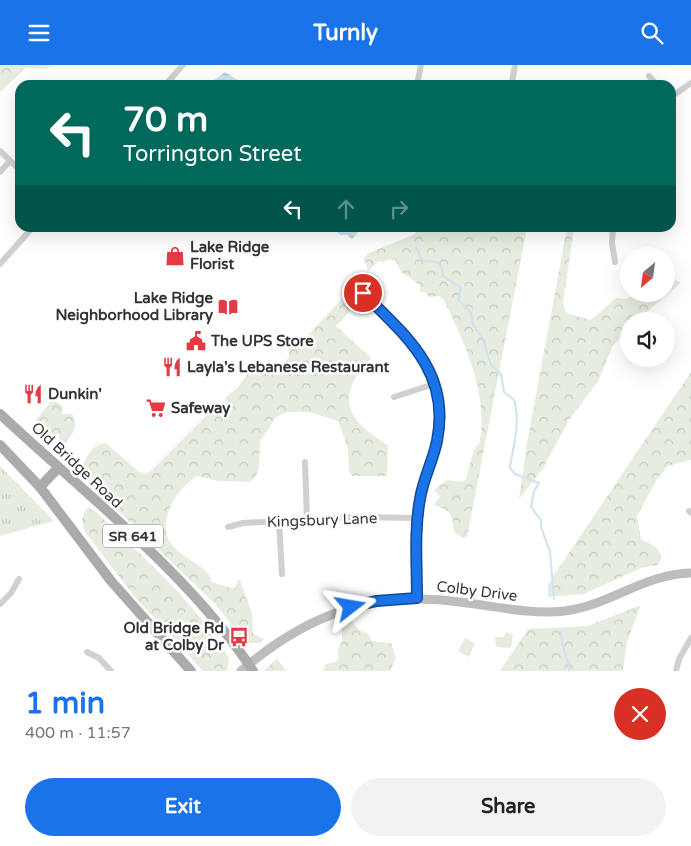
<!DOCTYPE html>
<html lang="en">
<head>
<meta charset="utf-8">
<style>
	body { margin:0; font-family:"Varela Round",sans-serif; background:#f2f2f2; color:#202124; height:100vh; display:flex; flex-direction:column; font-size:19px; white-space:nowrap }
	* { box-sizing:border-box; margin:0 }
	p { font-size:16px; color:#757577 }
	.icon { flex:none; width:28px; height:28px; fill:none; stroke:currentColor; stroke-width:2; stroke-linecap:round; stroke-linejoin:round }
	.map { position:relative; height:606px; overflow:hidden }
	.panel { display:flex; flex-direction:column; background:#fff; flex:1 }
	.panel>* { flex:none }
	.guide { position:absolute; left:15px; top:15px; width:661px; height:152px; border-radius:15px; box-shadow:0 5px 20px #0002; background:#00695c; color:#fff; overflow:hidden }
	.needle { width:32px; rotate:209deg }
	.controls { position:absolute; left:620px; top:182px; display:grid; gap:10px }
	.controls a { display:grid; place-items:center; width:55px; height:55px; border-radius:50%; background:#fff; box-shadow:0 5px 20px #0002; font-size:25px }
	.pin { position:absolute; display:grid; place-items:center; width:42px; height:42px; color:#fff; margin:-21px; border:2px solid #fff; border-radius:50%; box-shadow:0 1px 5px #0007 }
	.me { position:absolute; width:55px; margin:-28px; rotate:76deg; stroke-linejoin:round; filter:drop-shadow(0 0 4px #0008) }
	.turn { display:flex; align-items:center; gap:18px; height:105px; padding:0 25px; font-size:22px }
	.turn .icon { width:65px; height:65px; stroke-width:2.5 }
	.turn b { display:block; font-size:35px; line-height:42px }
	.lanes { display:flex; align-items:center; height:48px; padding:0 25px; background:#0003; justify-content:center; gap:25px; direction:ltr }
	.lanes .off { opacity:.35 }
	.round { display:grid; place-items:center; flex:none; width:52px; height:52px; border-radius:26px; background:#f2f2f2 }
	.head { display:flex; align-items:center; justify-content:space-between; height:85px; padding:0 25px }
	h1 { font-size:30px; font-weight:700; line-height:38px; color:#1a73e8 }
	.cta { display:flex; gap:10px; margin-top:auto; padding:10px 25px }
	.cta a { flex:1; height:58px; border-radius:30px; background:#1a73e8; color:#fff; font-size:20px; font-weight:700; line-height:58px; text-align:center }
	.cta a+a { background:#f2f2f2; color:#202124 }
	header { display:flex; justify-content:space-between; align-items:center; height:65px; padding:0 25px; background:#1a73e8; color:#fff; font-size:22px; font-weight:700 }
	.map>svg:first-child { display:block }
	.forest { fill:url(#forest-crowns) }
	.park { fill:url(#park-tufts) }
	.pitch { fill:#e6ecdf }
	.water { fill:url(#water-rules) }
	.lines { fill:none; stroke-linecap:round; stroke-linejoin:round }
	.stream { stroke:#cfe2ee; stroke-width:2 }
	.street { stroke:#d0d0d0; stroke-width:6 }
	.secondary { stroke:#bdbdbd; stroke-width:9 }
	.primary { stroke:#ababab; stroke-width:10 }
	.route-casing { stroke:#114b97; stroke-width:12 }
	.route { stroke:#1a73e8; stroke-width:9 }
	.labels { text-anchor:middle; dominant-baseline:central; stroke-width:5; stroke-linejoin:round; paint-order:stroke }
	.shield { fill:#fff; stroke:#707070; stroke-width:1 }
	.shield-label { font-size:14px; font-weight:bold; fill:#333 }
	.poi-label { font-size:15px; font-weight:bold; fill:#333; stroke:#fff; text-anchor:start }
	.street-label { font-size:15px; fill:#333; stroke:#fff }
</style>
</head>
<body>
<header><svg class="icon" aria-label="menu" viewBox="0 0 24 24"><path d="M4 6h16M4 12h16M4 18h16"/></svg>Turnly<svg class="icon" aria-label="search" viewBox="0 0 24 24"><circle cx="10" cy="10" r="6"/><path d="M15 15l6 6"/></svg></header>
<div class="map">
<svg width="691" height="606" viewBox="0 0 691 606">
	<defs>
		<pattern id="forest-crowns" width="20" height="18" patternUnits="userSpaceOnUse" patternTransform="scale(1.25)"><rect width="20" height="18" fill="#e6ecdf"/><path d="M2 6a3 3 0 1 1 6 0M12 15a3 3 0 1 1 6 0" fill="none" stroke="#c6cbc0"/></pattern>
		<pattern id="park-tufts" width="24" height="20" patternUnits="userSpaceOnUse" patternTransform="scale(1.25)"><rect width="24" height="20" fill="#e6ecdf"/><path d="M3 7l-1-3M5 7V3M7 7l1-3M15 17l-1-3M17 17v-4M19 17l1-3" fill="none" stroke="#c6cbc0"/></pattern>
		<pattern id="water-rules" width="6" height="5" patternUnits="userSpaceOnUse" patternTransform="scale(1.25)"><rect width="6" height="5" fill="#cfe2ee"/><path d="M0 2.5h6" fill="none" stroke="#b2c2cd"/></pattern>
	</defs>
	<rect width="100%" height="100%" fill="#fff"/>
	<g class="forest">
		<polygon points="0,0 53,0 46,4 26,3 0,27"/>
		<path d="M420,163H527L467,472L463,473L454,467C452,450 453,446 434,440L440,431L434,425L447,415L462,417L466,414L474,384L479,380C490,331 465,278 443,234L439,231L429,232L426,228L420,227V220L401,207L396,196L389,194L383,197L379,196L368,206L364,193L369,188L413,170Z"/>
		<polygon points="567,163 574,163 563,238 566,248 591,255 616,233 626,234 635,229 666,229 666,212 668,210 681,218 636,256 629,256 629,263 612,282 599,315 569,355 542,405 519,434 527,378"/>
		<path d="M343,219L360,236L336,261L371,293C334,332 346,355 388,380L387,411H352L349,406L348,383L338,356L309,347H286L275,353L260,377L259,403L256,411L250,417L219,416L197,411C183,421 173,432 168,448C154,492 206,492 212,517L234,524L238,515H240L252,549L253,569L264,574L260,578H249L243,574L215,539L82,411C80,399 92,378 106,378L139,407L145,409L152,405L210,347L217,351L220,350L225,342L226,332L238,322L252,302L263,300L273,303L283,300L289,292V281L302,277L346,229Z"/>
		<polygon points="691,307 691,395 677,398 667,402 656,416 637,451 641,474 656,482 661,489 661,495 657,500 641,503 584,529 548,532 548,520 554,510"/>
		<path d="M55,335L63,342L62,349H72C79,362 73,369 64,379L59,376V369L42,367L36,355L51,336Z"/>
		<path d="M88,443L94,445C141,490 193,535 227,590L229,595L227,606H203L134,531L85,467L82,455L85,445Z"/>
		<polygon points="641,540 627,577 623,606 500,606 528,564 588,561"/>
		<polygon points="348,555 351,556 359,565 368,569 372,576 391,578 396,593 390,606 323,606 326,599 336,597 339,593 337,587 342,576 342,557"/>
		<polygon points="277,593 286,606 264,606"/>
	</g>
	<g class="park">
		<polygon points="0,401 54,456 0,471"/>
		<polygon points="506,567 513,570 511,583 496,582 495,572 504,572"/>
	</g>
	<polygon class="pitch" points="465,573 475,578 469,592 458,586"/>
	<g class="water">
		<polygon points="225,7 246,20 208,20"/>
		<polygon points="332,163 362,163 352,174 347,170 340,170"/>
	</g>
	<g class="lines">
		<g class="stream">
			<path d="M416,183L423,196L437,197L442,203L443,211L461,223L458,235C467,242 473,245 472,258L483,274L491,300L501,309L504,327L514,335C521,357 513,381 510,403L515,409L539,418L534,426L531,442L541,455V462L550,487L554,534"/>
			<path d="M561,567C561,582 567,592 570,606"/>
		</g>
		<g class="street">
			<polyline points="649,11 657,20"/>
			<polyline points="512,18 515,0"/>
			<polyline points="165,20 183,0"/>
			<polyline points="417,20 421,0"/>
			<polyline points="671,32 691,18"/>
			<polyline points="0,86 20,105"/>
			<polyline points="0,107 10,96"/>
			<polyline points="613,162 612,178 615,197"/>
			<polyline points="0,199 33,162"/>
			<path d="M355,212C367,247 412,267 429,304C455,363 425,390 418,445C415,473 417,504 417,533"/>
			<polyline points="394,332 434,319"/>
			<polyline points="305,397 307,455"/>
			<polyline points="689,446 691,448"/>
			<polyline points="279,456 282,509"/>
			<polyline points="228,462 243,458 355,452 417,453"/>
			<polyline points="0,539 11,528 19,514"/>
			<polyline points="87,587 99,593 111,606"/>
			<polyline points="676,606 679,594 691,573"/>
		</g>
		<path class="secondary" d="M241,606C307,549 374,525 460,537C494,541 531,550 565,546C611,540 644,509 691,508"/>
		<g class="primary">
			<path d="M0,349C83,427 192,511 253,606"/>
			<polyline points="0,380 40,422 111,516 191,606"/>
			<polyline points="40,422 58,403"/>
		</g>
	</g>
	<g class="lines">
		<defs>
			<path id="route" d="M351,542L376,536L417,533C417,500 414,466 420,434C423,414 433,396 437,376C451,307 406,271 363,228"/>
		</defs>
		<use href="#route" class="route-casing"/>
		<use href="#route" class="route"/>
	</g>
	<defs>
		<symbol id="shop-bare" viewBox="-9 -9 18 18"><path d="M-5-2.5h2.3a2.7 3.5 0 0 1 5.4 0H5L5.5 6h-11ZM-1.5-2.5h3a1.5 2.3 0 0 0-3 0Z" fill="#e63946" stroke="#fff" stroke-width="2.5" paint-order="stroke"/></symbol>
		<symbol id="library-bare" viewBox="-9 -9 18 18"><path d="M-6-4Q-3-5.5-.7-3.5V5Q-3 3-6 4ZM6-4Q3-5.5 .7-3.5V5Q3 3 6 4Z" fill="#e63946" stroke="#fff" stroke-width="2.5" paint-order="stroke"/></symbol>
		<symbol id="civic-bare" viewBox="-9 -9 18 18"><path d="M-.6-6.5H3V-4.5H.6V-3L4-1V1h2V6H-6V1h2V-1L-.6-3ZM-1.2 2.5V6h2.4V2.5Z" fill="#e63946" stroke="#fff" stroke-width="2.5" paint-order="stroke"/></symbol>
		<symbol id="restaurant-bare" viewBox="-9 -9 18 18"><path d="M-5-6h1v4h1v-4h1v4h1v-4h1v5L-1.5 .5V6h-2V.5L-5-1ZM5-6V6H3V1.5H1.5Q1.5-4 5-6Z" fill="#e63946" stroke="#fff" stroke-width="2.5" paint-order="stroke"/></symbol>
		<symbol id="supermarket-bare" viewBox="-9 -9 18 18"><path d="M-6-5.5h2.5l.6 2H6L4.5 2H-2.5L-4.4-4H-6ZM-1.5 3.2a1.3 1.3 0 1 0 .1 0ZM3 3.2a1.3 1.3 0 1 0 .1 0Z" fill="#e63946" stroke="#fff" stroke-width="2.5" paint-order="stroke"/></symbol>
		<symbol id="bus-bare" viewBox="-9 -9 18 18"><path d="M-5-6H5V4H4V6H2V4H-2V6H-4V4H-5ZM-3.5-4V0h7V-4ZM-3.5 1.2v1.5H-2V1.2ZM2 1.2v1.5H3.5V1.2Z" fill="#e63946" stroke="#fff" stroke-width="2.5" paint-order="stroke"/></symbol>
	</defs>
	<g fill-rule="evenodd">
		<use href="#shop-bare" x="161" y="177" width="28" height="28"/>
		<use href="#library-bare" x="214" y="228" width="28" height="28"/>
		<use href="#civic-bare" x="182" y="262" width="28" height="28"/>
		<use href="#restaurant-bare" x="158" y="288" width="28" height="28"/>
		<use href="#restaurant-bare" x="19" y="315" width="28" height="28"/>
		<use href="#supermarket-bare" x="142" y="329" width="28" height="28"/>
		<use href="#bus-bare" x="225" y="558" width="28" height="28"/>
	</g>
	<g class="labels">
		<rect class="shield" x="103" y="459.5" width="60" height="23" rx="4"/>
		<g class="shield-label">
			<text x="133" y="471">SR 641</text>
		</g>
		<g class="poi-label">
			<text x="190" y="182">Lake Ridge<tspan x="190" dy="17">Florist</tspan></text>
			<text x="213" y="233" text-anchor="end">Lake Ridge<tspan x="213" dy="17">Neighborhood Library</tspan></text>
			<text x="211" y="276">The UPS Store</text>
			<text x="187" y="302">Layla's Lebanese Restaurant</text>
			<text x="48" y="329">Dunkin'</text>
			<text x="171" y="343">Safeway</text>
			<text x="224" y="563" text-anchor="end">Old Bridge Rd<tspan x="224" dy="17">at Colby Dr</tspan></text>
		</g>
		<g class="street-label">
			<text transform="translate(77 400) rotate(43)">Old Bridge Road</text>
			<text transform="translate(322 455) rotate(-2)">Kingsbury Lane</text>
			<text transform="translate(477 526) rotate(7)">Colby Drive</text>
		</g>
	</g>
</svg>
<div class="controls">
<a><svg class="needle" viewBox="-14 -14 28 28"><path d="M0-13l5 13h-10z" fill="#e53935"/><path d="M0 13l5-13h-10z" fill="#757577"/></svg></a>
<a><svg class="icon" aria-label="sound" viewBox="0 0 24 24"><path d="M4 9h4l5-4v14l-5-4H4zM17 9q2 3 0 6"/></svg></a>
</div>
<div class="pin" style="left:363px;top:228px;background:#d93025"><svg class="icon" aria-label="arrive" viewBox="0 0 24 24"><path d="M6 21V4h12l-3 4 3 4H6"/></svg></div>
<svg class="me" style="left:351px;top:542px" viewBox="-20 -20 40 40"><path d="M0-17L14 15 0 8-14 15z" fill="#1a73e8" stroke="#fff" stroke-width="4"/></svg>
<div class="guide">
<div class="turn"><svg class="icon" aria-label="left" viewBox="0 0 24 24"><path d="M17 20v-9H6M10 6l-5 5 5 5"/></svg><div><b>70 m</b>Torrington Street</div></div>
<div class="lanes"><svg class="icon" aria-label="left" viewBox="0 0 24 24"><path d="M17 20v-9H6M10 6l-5 5 5 5"/></svg><svg class="icon off" aria-label="ahead" viewBox="0 0 24 24"><path d="M12 20V5M6 11l6-6 6 6"/></svg><svg class="icon off" aria-label="right" viewBox="0 0 24 24"><path d="M7 20v-9h11M14 6l5 5-5 5"/></svg></div>
</div>
</div>
<section class="panel">
<div class="head"><div><h1>1 min</h1><p>400 m · 11:57</p></div><a class="round" style="background:#d93025;color:#fff"><svg class="icon" aria-label="close" viewBox="0 0 24 24"><path d="M6 6l12 12M18 6L6 18"/></svg></a></div>
<div class="cta"><a>Exit</a><a>Share</a></div>
</section>
</body>
</html>
